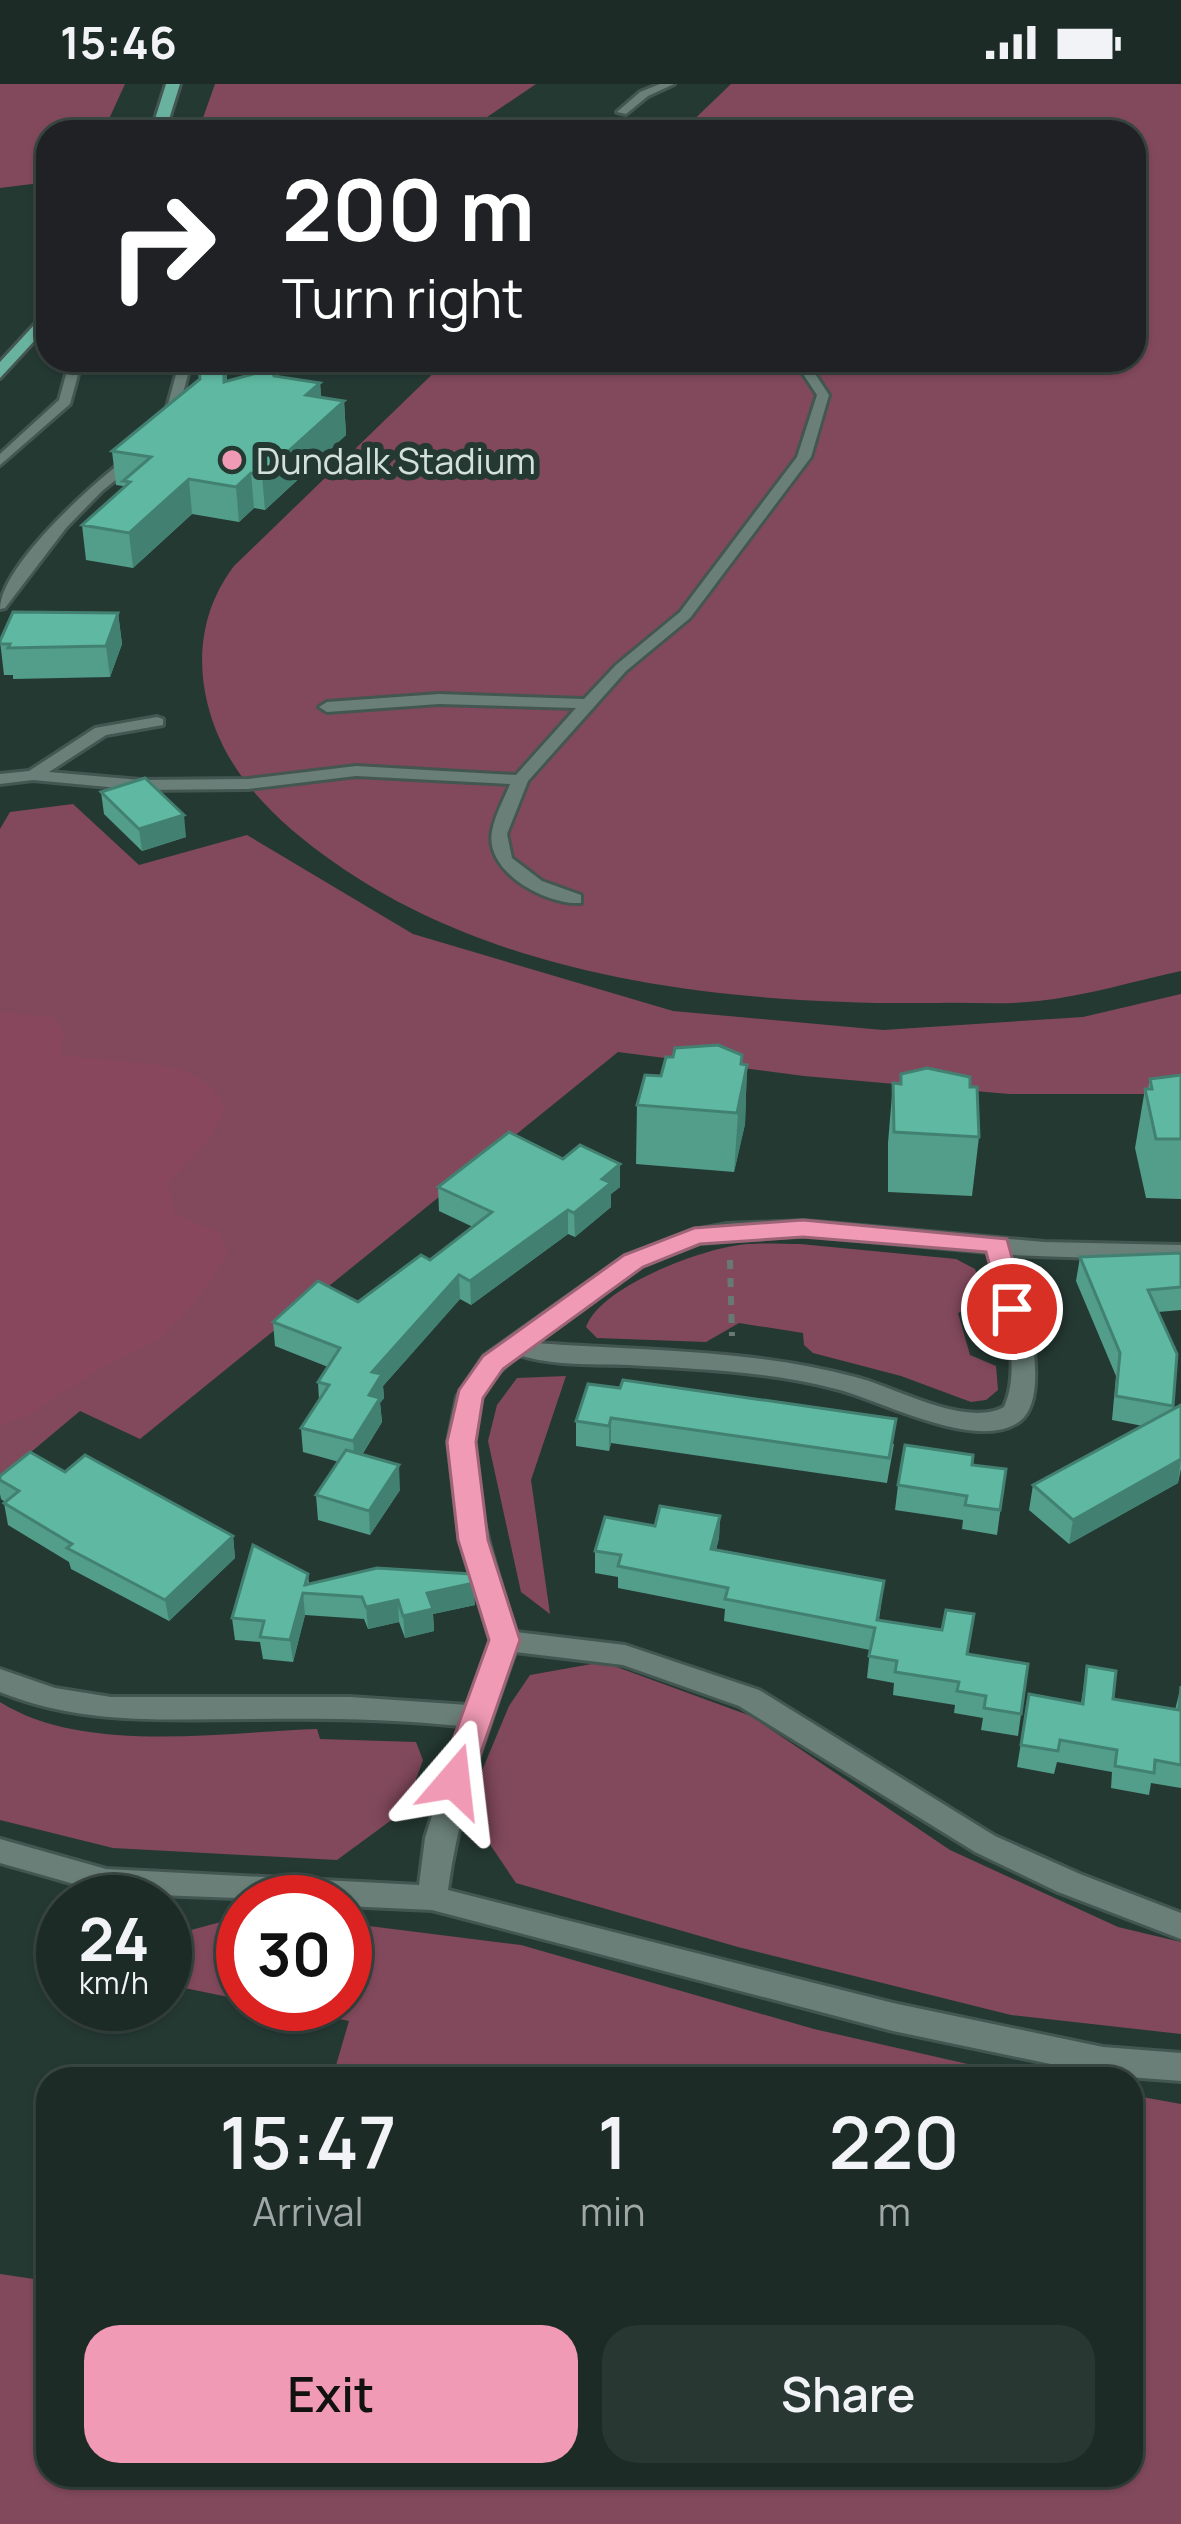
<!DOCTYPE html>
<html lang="en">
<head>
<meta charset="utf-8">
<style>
	body { margin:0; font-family:Manrope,sans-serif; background:#293732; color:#f1f3f6; height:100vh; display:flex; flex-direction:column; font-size:45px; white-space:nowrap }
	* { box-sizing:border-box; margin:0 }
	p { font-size:39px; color:#a0a7a7 }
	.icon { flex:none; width:66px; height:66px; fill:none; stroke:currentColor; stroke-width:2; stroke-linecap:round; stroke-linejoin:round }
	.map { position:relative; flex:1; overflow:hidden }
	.sheet { position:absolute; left:36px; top:1983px; width:1107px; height:420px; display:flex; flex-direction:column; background:#1c2b26; border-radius:36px; box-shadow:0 3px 9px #0004,0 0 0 3px #3a4743 }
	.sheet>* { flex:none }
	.banner { position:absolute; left:36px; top:36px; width:1110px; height:252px; border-radius:36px; box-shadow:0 3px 9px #0004,0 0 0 3px #3a4743; background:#202124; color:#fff; overflow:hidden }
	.speed { position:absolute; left:36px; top:1791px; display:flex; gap:24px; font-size:60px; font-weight:700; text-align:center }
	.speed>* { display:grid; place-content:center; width:156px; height:156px; border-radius:50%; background:#1c2b26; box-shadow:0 3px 9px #0004,0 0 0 3px #3a4743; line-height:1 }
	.speed small { font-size:30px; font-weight:400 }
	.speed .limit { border:18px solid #d22; background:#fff; color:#111 }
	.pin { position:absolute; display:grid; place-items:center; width:102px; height:102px; color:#fff; margin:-51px; border:6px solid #fff; border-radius:50%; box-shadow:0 3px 12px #0007 }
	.me { position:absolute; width:132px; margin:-66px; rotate:17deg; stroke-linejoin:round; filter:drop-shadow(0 0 9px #0008) }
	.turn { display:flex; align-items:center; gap:42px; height:252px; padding:0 48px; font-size:54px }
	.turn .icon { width:156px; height:156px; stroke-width:2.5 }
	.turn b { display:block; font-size:84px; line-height:102px }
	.eta { display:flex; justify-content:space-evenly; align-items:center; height:204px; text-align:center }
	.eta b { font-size:72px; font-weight:600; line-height:84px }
	.primary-button { display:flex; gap:24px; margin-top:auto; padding:24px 48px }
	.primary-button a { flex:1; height:138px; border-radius:36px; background:#f09ab5; color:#111; font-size:48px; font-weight:600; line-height:138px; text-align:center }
	.primary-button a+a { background:#293732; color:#f1f3f6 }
	.status { display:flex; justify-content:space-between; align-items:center; height:84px; padding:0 60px; background:#1c2b26; direction:ltr }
	.status svg { height:33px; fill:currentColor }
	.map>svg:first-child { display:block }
	.green { fill:#82495c }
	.forest { fill:#89475e }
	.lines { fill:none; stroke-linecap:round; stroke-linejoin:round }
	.lane-casing { stroke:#445651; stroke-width:6 }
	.street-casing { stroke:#445651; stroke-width:6 }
	.primary-casing { stroke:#445651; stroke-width:6 }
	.path { stroke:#687974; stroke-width:6; stroke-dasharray:9 9; stroke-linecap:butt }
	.lane { fill:#697f78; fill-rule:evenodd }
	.street { fill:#697f78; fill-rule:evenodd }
	.primary { fill:#69b29f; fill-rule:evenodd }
	.wall { fill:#529e8a }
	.shaded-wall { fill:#428171 }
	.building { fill:#5fb8a1; stroke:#428171; stroke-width:3 }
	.route { fill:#f09ab5; stroke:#9c6476; stroke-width:3 }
	.poi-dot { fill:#f09ab5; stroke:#253933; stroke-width:4.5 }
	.labels { text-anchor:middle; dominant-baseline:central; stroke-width:12; stroke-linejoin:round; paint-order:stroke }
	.far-poi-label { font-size:36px; fill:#d4e0dc; stroke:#253933; text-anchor:start }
</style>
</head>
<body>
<div class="status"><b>15:46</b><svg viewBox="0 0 49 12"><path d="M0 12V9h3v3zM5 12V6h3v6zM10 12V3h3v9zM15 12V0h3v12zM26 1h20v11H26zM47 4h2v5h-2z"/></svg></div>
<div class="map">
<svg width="1181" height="2440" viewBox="0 0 1181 2440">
	<rect width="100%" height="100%" fill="#253933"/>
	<g class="green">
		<polygon points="0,0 125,0 103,48 48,48 48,98 0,104"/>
		<polygon points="215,0 536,0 465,48 198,48"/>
		<path d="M731,0H1181V887C1134,897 1086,912 1038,917C1006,921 971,918 938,919C736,921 504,898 335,779C291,748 248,711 223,662C194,603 193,536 234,482L447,276H1134V48H681Z"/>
		<polygon points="73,720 139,781 247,751 413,850 673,927 883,946 1083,933 1181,910 1181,1010 1009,1010 804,992 618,968 140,1355 80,1327 0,1394 0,745 10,728"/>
		<path d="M800,1160L956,1175L975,1185L985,1212L976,1222L958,1229L970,1271L996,1282L998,1306L986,1316L971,1318L901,1292L813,1269L804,1261L803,1249L739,1239L706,1258L597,1254L586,1243C600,1204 692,1169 733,1162C754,1158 778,1160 800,1160Z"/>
		<polygon points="566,1292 531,1396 550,1530 521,1508 488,1357 497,1321 517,1294"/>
		<polygon points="603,1578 751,1632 950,1766 1118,1843 1181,1858 1181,1950 1011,1931 738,1863 516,1799 466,1725 509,1622 530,1591"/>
		<path d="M0,1618C83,1671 223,1648 317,1645L320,1655L416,1658L423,1676L405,1726L337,1776L113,1764L0,1736Z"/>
		<polygon points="243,1832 243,1916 165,1900 165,1853"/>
		<polygon points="345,1839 521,1861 814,1945 1033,1995 332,1995 349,1937 264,1920 345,1920"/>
		<polygon points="1131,2011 1181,2020 1181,2440 0,2440 0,2190 48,2197 48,2391 1131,2391"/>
	</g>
	<path class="forest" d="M0,928L52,933L64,949L60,969C103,983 174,970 209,1002C216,1007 221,1019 225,1026L208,1056L168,1099L174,1129L221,1150L227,1171L195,1218L158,1255L96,1287L28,1331L0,1340Z"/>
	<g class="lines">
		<defs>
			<g id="lane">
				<polygon points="660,0 674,0 648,12 626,30 617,28 640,8"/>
				<polygon points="70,276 82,276 70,320 0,381 0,370 59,316"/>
				<polygon points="180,276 192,276 175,338 169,342 163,338"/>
				<polygon points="256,276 295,279 324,276 295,287"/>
				<path d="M794,276H806L829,311L811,373L690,534L626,587L528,697L507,750L512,774L542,797L581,811V819C546,821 484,788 492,747C495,731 504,715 510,700L356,692L248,705L140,706L33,696L0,700V690L29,687L95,644L157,633L163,635V641L106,651L49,688L140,696L248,695L356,682L516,691L576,624L439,620L327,628L319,623L327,618L439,610L584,615L616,581L680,528L797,373L817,311Z"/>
				<path d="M131,371L143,374L102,407L66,444L5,524L0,525C0,482 96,396 131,371Z"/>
			</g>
			<path id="street" d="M804,1137L1044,1158L1181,1161V1177L1012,1171C1022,1206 1054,1311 1020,1337C977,1369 881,1316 836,1305C768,1287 697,1285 628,1281C593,1280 553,1282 519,1271C504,1282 490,1295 482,1312C456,1371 497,1489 516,1548L625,1561L759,1606L995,1752L1080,1790L1181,1829V1855L1058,1808L975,1768L739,1622L623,1581L515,1568C487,1647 459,1723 448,1806L893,1919L1103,1963L1181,1969V1997L1103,1991L893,1947L432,1826L345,1822V1818L106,1809L0,1779V1755L106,1785L419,1801L425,1754L460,1642C392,1635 324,1634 256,1635C169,1635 83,1642 0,1608V1585L55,1604L111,1613H350L468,1621L491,1557L460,1456L448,1358L457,1313L484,1272L625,1172L695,1146L727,1140ZM804,1151L988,1168C1000,1213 1024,1279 1004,1323C965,1344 896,1303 855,1293C751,1265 643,1267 536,1259L641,1182L700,1159Z"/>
			<g id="primary">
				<polygon points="166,0 180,0 165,48 151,48"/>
				<polygon points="48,226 48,242 0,294 0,278"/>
			</g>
		</defs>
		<use href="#lane" class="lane-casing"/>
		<use href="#street" class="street-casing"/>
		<use href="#primary" class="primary-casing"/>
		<polyline class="path" points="730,1176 732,1252"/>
		<use href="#lane" class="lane"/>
		<use href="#street" class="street"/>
		<use href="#primary" class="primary"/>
	</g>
	<g class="wall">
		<polygon points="198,276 227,276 227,297 274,292 320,299 321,314 344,317 346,351 265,426 254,424 239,438 192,430 133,484 86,476 82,441 123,405 123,402 116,401 112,367 200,295"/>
		<polygon points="118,529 122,560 110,593 13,595 13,591 4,591 0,557"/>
		<polygon points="101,708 186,753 142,767 104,730"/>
		<polygon points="742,980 747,981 745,1040 734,1088 636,1080 637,1021 661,992"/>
		<polygon points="1181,991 1181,1115 1146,1114 1135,1064 1145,1005 1148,1005 1150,995"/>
		<polygon points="893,999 970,1003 979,1053 972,1112 888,1108 888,1059"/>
		<polygon points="563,1075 620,1080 620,1103 611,1110 611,1123 575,1153 568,1150 471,1221 460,1215 383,1302 384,1314 380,1319 382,1338 362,1371 400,1406 370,1451 318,1436 316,1411 339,1378 303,1368 301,1344 319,1316 318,1298 328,1283 275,1262 273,1238 358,1218 430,1176 473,1143 439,1127 438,1103"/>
		<polygon points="1181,1169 1181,1226 1158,1228 1177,1270 1173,1326 1181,1321 1181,1385 1178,1399 1069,1460 1029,1426 1033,1401 1143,1342 1112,1336 1116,1292 1076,1197 1080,1173"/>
		<polygon points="620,1304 894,1360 887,1399 611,1359 609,1367 576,1362 576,1337"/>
		<polygon points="972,1381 1006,1385 997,1451 962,1445 963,1436 895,1426 898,1401"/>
		<polygon points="65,1388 233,1452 235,1474 169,1537 71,1485 69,1478 8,1441 4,1419 5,1418 1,1415 0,1410 0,1392"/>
		<polygon points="720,1432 719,1454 716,1466 884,1497 879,1536 967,1570 1028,1580 1018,1652 981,1646 983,1634 954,1629 955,1621 893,1611 894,1599 867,1594 870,1566 724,1537 725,1525 618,1504 618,1493 595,1489 595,1467 655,1442"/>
		<polygon points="308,1490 309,1500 475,1521 433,1530 434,1547 405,1554 399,1538 368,1545 364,1535 305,1531 293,1578 263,1575 260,1558 235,1556 232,1534"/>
		<polygon points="1087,1582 1113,1615 1175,1626 1181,1602 1181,1704 1151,1699 1149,1711 1111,1704 1112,1688 1057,1678 1054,1690 1017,1683 1029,1610 1081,1619"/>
	</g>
	<g class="shaded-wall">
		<polygon points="224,276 227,276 227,331 224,298"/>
		<polygon points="320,299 323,332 306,311"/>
		<polygon points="344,317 346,351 265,426 262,391"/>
		<polygon points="251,389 254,424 239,438 236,403"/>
		<polygon points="189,395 192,430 133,484 129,449"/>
		<polygon points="118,529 122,560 110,593 106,562"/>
		<polygon points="184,731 186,753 142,767 139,745"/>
		<polygon points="742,971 740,1013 747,981 745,1040 734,1088"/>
		<polygon points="620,1080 620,1103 611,1110 611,1123 575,1153 574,1129 602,1095"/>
		<polygon points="568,1126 568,1150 471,1221 470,1197"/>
		<polygon points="459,1191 460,1215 383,1302 384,1314 380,1319 382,1338 355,1382 353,1357 369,1311 372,1288"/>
		<polygon points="611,1334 611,1359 609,1367 609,1342"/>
		<polygon points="1181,1375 1178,1399 1069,1460 1073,1436"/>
		<polygon points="399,1381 400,1406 370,1451 369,1427"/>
		<polygon points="720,1432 719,1454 710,1487 711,1465"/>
		<polygon points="233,1452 235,1474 169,1537 165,1516"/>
		<polygon points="474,1499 475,1521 433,1530 434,1547 405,1554 403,1532 427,1509"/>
		<polygon points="303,1509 305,1531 293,1578 290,1556"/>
		<polygon points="398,1516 399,1538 368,1545 366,1523"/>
	</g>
	<g class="building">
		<polygon points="198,276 224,276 224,298 271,285 274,292 320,299 306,311 344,317 262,391 251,389 236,403 189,395 129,449 82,441 130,398 123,397 151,373 112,367 200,295"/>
		<polygon points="13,528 118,529 106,562 8,564 10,560 0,560 0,557"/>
		<polygon points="145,694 184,731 139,745 101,708"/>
		<polygon points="718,961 742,971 741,980 747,981 737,1029 637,1021 645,991 661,992 666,973 673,973 675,964"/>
		<polygon points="927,984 970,993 970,1003 977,1003 979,1053 894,1048 893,999 901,1000 901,990"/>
		<polygon points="1181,991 1181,1055 1156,1055 1145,1005 1152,1005 1150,995"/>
		<polygon points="509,1048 563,1075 580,1061 620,1080 602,1095 611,1099 574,1129 568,1126 470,1197 459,1191 372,1288 382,1290 369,1311 380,1314 353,1357 301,1344 329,1301 318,1298 340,1264 273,1238 318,1197 358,1218 421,1171 430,1176 492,1128 438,1103"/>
		<polygon points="1181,1169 1181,1203 1148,1206 1177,1270 1173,1322 1116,1312 1120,1269 1080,1173"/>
		<polygon points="623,1296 896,1335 889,1374 611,1334 609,1342 576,1337 588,1300 620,1304"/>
		<polygon points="1181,1321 1181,1375 1073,1436 1033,1401"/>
		<polygon points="905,1361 973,1371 972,1381 1006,1385 1000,1426 965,1421 967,1412 898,1401"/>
		<polygon points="346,1366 399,1381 369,1427 316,1411"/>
		<polygon points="30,1368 65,1388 85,1371 233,1452 165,1516 67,1464 72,1460 4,1419 19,1407 0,1396 0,1392"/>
		<polygon points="660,1422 720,1432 711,1465 884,1497 877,1536 942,1546 946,1526 974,1530 967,1570 1028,1580 1021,1630 984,1624 986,1612 957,1607 959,1598 895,1588 897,1577 869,1572 875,1544 725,1515 728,1504 618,1482 621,1471 595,1467 605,1433 655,1442"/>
		<polygon points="253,1461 308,1490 305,1501 377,1484 471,1490 474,1499 427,1509 433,1525 403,1532 398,1516 366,1523 362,1513 303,1509 290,1556 260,1553 264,1537 232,1534"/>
		<polygon points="1087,1582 1116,1587 1113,1615 1179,1626 1181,1602 1181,1681 1155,1676 1154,1689 1115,1682 1117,1666 1060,1656 1058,1667 1021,1661 1029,1610 1083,1620"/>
	</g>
	<polygon class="route" points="803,1136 1007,1155 1026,1225 1022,1231 1003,1231 986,1168 803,1153 700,1160 643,1183 503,1285 483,1314 476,1358 488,1456 520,1556 471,1697 466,1706 454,1710 443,1706 438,1697 489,1556 458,1456 447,1358 459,1306 483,1272 624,1171 694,1144"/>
	<circle class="poi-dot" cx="232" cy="376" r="12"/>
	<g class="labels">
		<g class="far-poi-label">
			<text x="256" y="376">Dundalk Stadium</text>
		</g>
	</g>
</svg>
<div class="speed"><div>24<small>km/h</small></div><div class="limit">30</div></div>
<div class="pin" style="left:1012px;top:1225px;background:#d93025"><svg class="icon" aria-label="arrive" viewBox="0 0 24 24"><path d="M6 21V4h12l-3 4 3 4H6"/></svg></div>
<svg class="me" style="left:454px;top:1697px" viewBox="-20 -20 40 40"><path d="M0-17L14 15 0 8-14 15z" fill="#f09ab5" stroke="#fff" stroke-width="4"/></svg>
<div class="banner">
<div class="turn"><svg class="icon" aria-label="right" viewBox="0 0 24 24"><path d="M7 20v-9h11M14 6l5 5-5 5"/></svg><div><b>200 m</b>Turn right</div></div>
</div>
<section class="sheet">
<div class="eta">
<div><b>15:47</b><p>Arrival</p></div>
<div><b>1</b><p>min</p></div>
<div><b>220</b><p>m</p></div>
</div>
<div class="primary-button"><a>Exit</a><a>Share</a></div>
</section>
</div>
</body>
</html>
